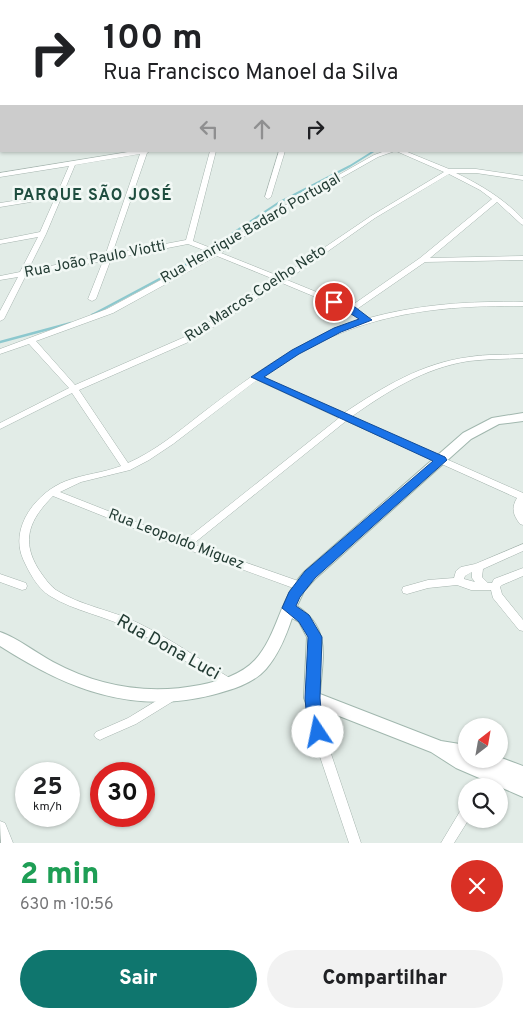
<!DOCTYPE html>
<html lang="pt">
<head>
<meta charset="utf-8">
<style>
	body { margin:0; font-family:Overpass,sans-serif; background:#f2f2f2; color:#202124; height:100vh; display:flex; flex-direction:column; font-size:19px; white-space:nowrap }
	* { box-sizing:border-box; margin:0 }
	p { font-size:16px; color:#757577 }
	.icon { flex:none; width:28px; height:28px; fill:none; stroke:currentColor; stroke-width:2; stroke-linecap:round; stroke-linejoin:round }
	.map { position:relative; height:843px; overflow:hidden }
	.drawer { display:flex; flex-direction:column; background:#fff; flex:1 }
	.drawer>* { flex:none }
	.hud { position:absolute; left:0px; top:0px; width:524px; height:152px; box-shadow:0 1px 4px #0004; background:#fff; color:#202124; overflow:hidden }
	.needle { width:32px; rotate:31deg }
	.buttons { position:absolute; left:458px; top:718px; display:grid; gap:10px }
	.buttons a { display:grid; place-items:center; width:50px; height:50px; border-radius:50%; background:#fff; box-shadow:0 1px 4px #0004; font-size:25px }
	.speed { position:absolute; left:15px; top:762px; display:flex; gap:10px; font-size:25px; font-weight:700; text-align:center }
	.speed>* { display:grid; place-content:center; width:65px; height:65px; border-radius:50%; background:#fff; box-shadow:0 1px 4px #0004; line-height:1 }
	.speed small { font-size:12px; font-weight:400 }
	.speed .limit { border:8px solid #d22; background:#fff; color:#111 }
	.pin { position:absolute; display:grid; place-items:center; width:42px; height:42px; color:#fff; margin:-21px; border:2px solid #fff; border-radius:50%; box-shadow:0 1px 5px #0007 }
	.me { position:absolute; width:55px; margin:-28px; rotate:349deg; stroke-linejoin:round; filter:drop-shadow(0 0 4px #0008) }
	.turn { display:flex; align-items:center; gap:18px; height:105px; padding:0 20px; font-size:22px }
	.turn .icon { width:65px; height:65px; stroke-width:2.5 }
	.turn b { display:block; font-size:35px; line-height:42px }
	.lanes { display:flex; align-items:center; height:48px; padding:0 20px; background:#0003; justify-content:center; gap:25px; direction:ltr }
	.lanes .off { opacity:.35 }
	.round { display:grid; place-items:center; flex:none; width:52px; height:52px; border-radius:26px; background:#f2f2f2 }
	.overview { display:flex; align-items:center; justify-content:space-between; height:85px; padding:0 20px }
	h1 { font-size:30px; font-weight:800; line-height:38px; color:#1e9e55 }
	.button { display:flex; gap:10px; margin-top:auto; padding:10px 20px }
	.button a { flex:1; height:58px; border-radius:30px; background:#0f766e; color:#fff; font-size:20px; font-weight:800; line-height:58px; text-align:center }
	.button a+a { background:#f2f2f2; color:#202124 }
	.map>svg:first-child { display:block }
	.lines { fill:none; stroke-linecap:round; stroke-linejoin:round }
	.stream-far2 { stroke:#8cc8ce; stroke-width:1 }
	.stream-far1 { stroke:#8cc8ce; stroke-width:2 }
	.stream { stroke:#8cc8ce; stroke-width:2.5 }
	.street-casing { stroke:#a5b4ae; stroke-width:1 }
	.secondary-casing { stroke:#a1b7ae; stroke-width:2 }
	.street { fill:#fff; fill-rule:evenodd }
	.secondary { fill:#fff; fill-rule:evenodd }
	.route { fill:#1a73e8; stroke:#114b97 }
	.labels { text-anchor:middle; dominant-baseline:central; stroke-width:5; stroke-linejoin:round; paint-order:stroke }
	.street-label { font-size:15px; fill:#233c34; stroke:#f2f8f5 }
	.far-district-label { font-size:16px; font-weight:bold; letter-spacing:1px; fill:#1f4d3f; stroke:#f2f8f5 }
	.near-street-label { font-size:18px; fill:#233c34; stroke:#f2f8f5 }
</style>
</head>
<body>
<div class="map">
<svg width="523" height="843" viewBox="0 0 523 843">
	<rect width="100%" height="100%" fill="#e2ece7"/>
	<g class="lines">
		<polyline class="stream-far2" points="346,0 350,1"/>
		<polyline class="stream-far1" points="92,315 182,267 278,203 350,166 374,151"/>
		<g class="stream">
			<polyline points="92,315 95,314"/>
			<polyline points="0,342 71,323"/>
		</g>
		<defs>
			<g id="street">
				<rect x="28" y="0" width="4" height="1"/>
				<rect x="49" y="0" width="4" height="1"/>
				<rect x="99" y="0" width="4" height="1"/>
				<polygon points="147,0 152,0 152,1 148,1"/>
				<rect x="199" y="0" width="4" height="1"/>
				<polygon points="249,0 254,0 254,1 250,1"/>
				<polygon points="298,0 303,0 303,1 299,1"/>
				<polygon points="447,0 454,0 454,1 448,1"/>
				<polygon points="502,0 509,0 509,1 503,1"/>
				<rect x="0" y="3" width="1" height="3"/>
				<rect x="522" y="19" width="1" height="2"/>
				<polygon points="522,46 523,46 523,50 522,49"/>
				<polygon points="1,50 1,54 0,55 0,51"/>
				<rect x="0" y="84" width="1" height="4"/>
				<rect x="522" y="88" width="1" height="4"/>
				<rect x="0" y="106" width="1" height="4"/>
				<rect x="522" y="129" width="1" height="4"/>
				<polygon points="0,135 1,135 1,140 0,141"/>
				<rect x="522" y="143" width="1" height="4"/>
				<path d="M134,151H150L147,153L112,254L186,240L210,151H216L193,241L216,250L268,215L374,155L385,151H395L378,157L272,217L221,253L281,277L371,216L444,172L396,151H405L449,169H476L523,176V180L476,173H456C481,185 504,199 523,219V225L521,224L497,202L430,258L523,256V260L425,262L357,309L369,318C420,304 471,301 523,302V306C423,305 345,317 262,377L344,413C383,387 422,363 469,357C487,354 505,355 523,354V358C505,359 487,359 469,361C424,368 388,391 351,417L523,493V525L520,524C513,515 511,508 517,498L346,421L193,544L304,583L305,586L304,589H296L181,547L53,496C30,519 20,540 39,570C44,577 49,585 56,590C81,606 112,610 138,623C171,639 202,661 233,680L235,683L233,686L229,687C217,684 207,675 196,668C175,654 154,640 131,629C105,616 74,611 50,596C37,588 29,572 23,559C9,527 37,492 66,481C84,474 103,473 121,466L72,393L0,429V423L69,388L29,344L0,354V349L107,309L211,253L188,244L111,259L96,299L92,301L88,299L103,261L26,275L4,319L0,321V311L18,277L0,280V276L20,272L38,237L0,244V240L40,232L55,198L0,207V203L57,194L69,166L0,177V173ZM140,154L105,256L28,270L46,234L75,165ZM449,174L480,190L492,199L420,258L351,306L287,280L375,218ZM217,256L276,280L187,336L75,385L36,341L113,313ZM282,283L349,311L362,320C301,338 251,376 201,414C178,432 155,451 128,463L79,390L193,340ZM257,380L339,418L184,541L60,492L81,482L130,470L149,460L173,444Z"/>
				<polygon points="279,151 285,151 271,197 268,199 266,198 265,197"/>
				<path d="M523,544V551L483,569L482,577L488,583H492L494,579L523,568V576L502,585L500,587L502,594L523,620V631L519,630L493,598L491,590H471L457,585L428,588L407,594L403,593L402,590L403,587L428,580L454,578L456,571L461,567L475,564ZM472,572V578L475,582L464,579L465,576Z"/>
				<polygon points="0,574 26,583 27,586 26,589 22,590 0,582"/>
				<polygon points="171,692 175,694 177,697 175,700 136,724 104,738 100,740 96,738 94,735 96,732 128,718"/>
				<polygon points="312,693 316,695 318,698 320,721 361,843 349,843 308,721 306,698 308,695"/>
				<polygon points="492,767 496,768 498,772 490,786 477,786 488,768"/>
				<polygon points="466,807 466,819 469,819 454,843 441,843 462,808"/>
				<polygon points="0,821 5,823 13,843 1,843"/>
			</g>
			<path id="secondary" d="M523,413V421L499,424L471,439L315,579L304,591L297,606C332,629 322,658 320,694L441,741L466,745V759L477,761L475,759H499V757L523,766V797L456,768L431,752L306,703L304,698L307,637L299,622L292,618C286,636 279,654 266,669C253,684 231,690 212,695C132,715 67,689 0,646V632C18,638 36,653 53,662C99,687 149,695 200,685C219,681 241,675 255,660C278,635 279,598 305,571L463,433L492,418Z"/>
		</defs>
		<use href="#street" class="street-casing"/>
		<use href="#secondary" class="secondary-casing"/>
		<use href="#street" class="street"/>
		<use href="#secondary" class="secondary"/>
	</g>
	<polygon class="route" points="334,299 355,307 372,320 341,332 299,354 264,377 445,457 447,460 315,578 300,597 296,606 309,615 322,637 320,698 322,721 326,732 323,736 318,738 312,736 307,721 305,698 308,637 299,622 282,608 289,592 305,571 433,461 251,377 292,350 334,328 359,319 348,312 331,304 329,302"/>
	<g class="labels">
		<g class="street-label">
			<text transform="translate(251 229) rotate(-30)">Rua Henrique Badaró Portugal</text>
			<text transform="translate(95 260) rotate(-11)">Rua João Paulo Viotti</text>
			<text transform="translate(256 294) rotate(-33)">Rua Marcos Coelho Neto</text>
			<text transform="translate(176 540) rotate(21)">Rua Leopoldo Miguez</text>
		</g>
		<g class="far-district-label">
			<text x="93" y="196">PARQUE SÃO JOSÉ</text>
		</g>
		<g class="near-street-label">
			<text transform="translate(168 648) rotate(29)">Rua Dona Luci</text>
		</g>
	</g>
</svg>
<div class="buttons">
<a><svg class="needle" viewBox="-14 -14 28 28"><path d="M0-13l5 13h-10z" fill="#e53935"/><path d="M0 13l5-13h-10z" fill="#757577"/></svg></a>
<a><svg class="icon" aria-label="search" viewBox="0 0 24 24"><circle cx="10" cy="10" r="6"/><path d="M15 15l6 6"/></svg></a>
</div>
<div class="speed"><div>25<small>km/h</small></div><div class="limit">30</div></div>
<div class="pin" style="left:334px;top:302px;background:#d93025"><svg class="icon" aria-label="arrive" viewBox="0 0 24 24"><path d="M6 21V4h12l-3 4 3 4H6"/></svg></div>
<svg class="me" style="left:318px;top:732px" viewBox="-20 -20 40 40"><circle r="19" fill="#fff"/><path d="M0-13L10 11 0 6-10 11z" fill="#1a73e8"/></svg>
<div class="hud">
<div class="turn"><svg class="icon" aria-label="right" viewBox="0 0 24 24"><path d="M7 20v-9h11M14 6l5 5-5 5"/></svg><div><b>100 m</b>Rua Francisco Manoel da Silva</div></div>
<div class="lanes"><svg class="icon off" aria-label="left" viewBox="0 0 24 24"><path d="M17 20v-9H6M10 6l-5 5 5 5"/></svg><svg class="icon off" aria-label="ahead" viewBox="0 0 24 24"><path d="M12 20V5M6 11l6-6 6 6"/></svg><svg class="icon" aria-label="right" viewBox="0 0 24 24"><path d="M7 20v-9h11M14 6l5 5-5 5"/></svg></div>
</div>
</div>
<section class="drawer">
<div class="overview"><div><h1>2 min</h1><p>630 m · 10:56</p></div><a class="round" style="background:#d93025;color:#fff"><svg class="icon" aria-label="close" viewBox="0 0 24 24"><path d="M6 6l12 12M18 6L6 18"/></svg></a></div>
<div class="button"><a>Sair</a><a>Compartilhar</a></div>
</section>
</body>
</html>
